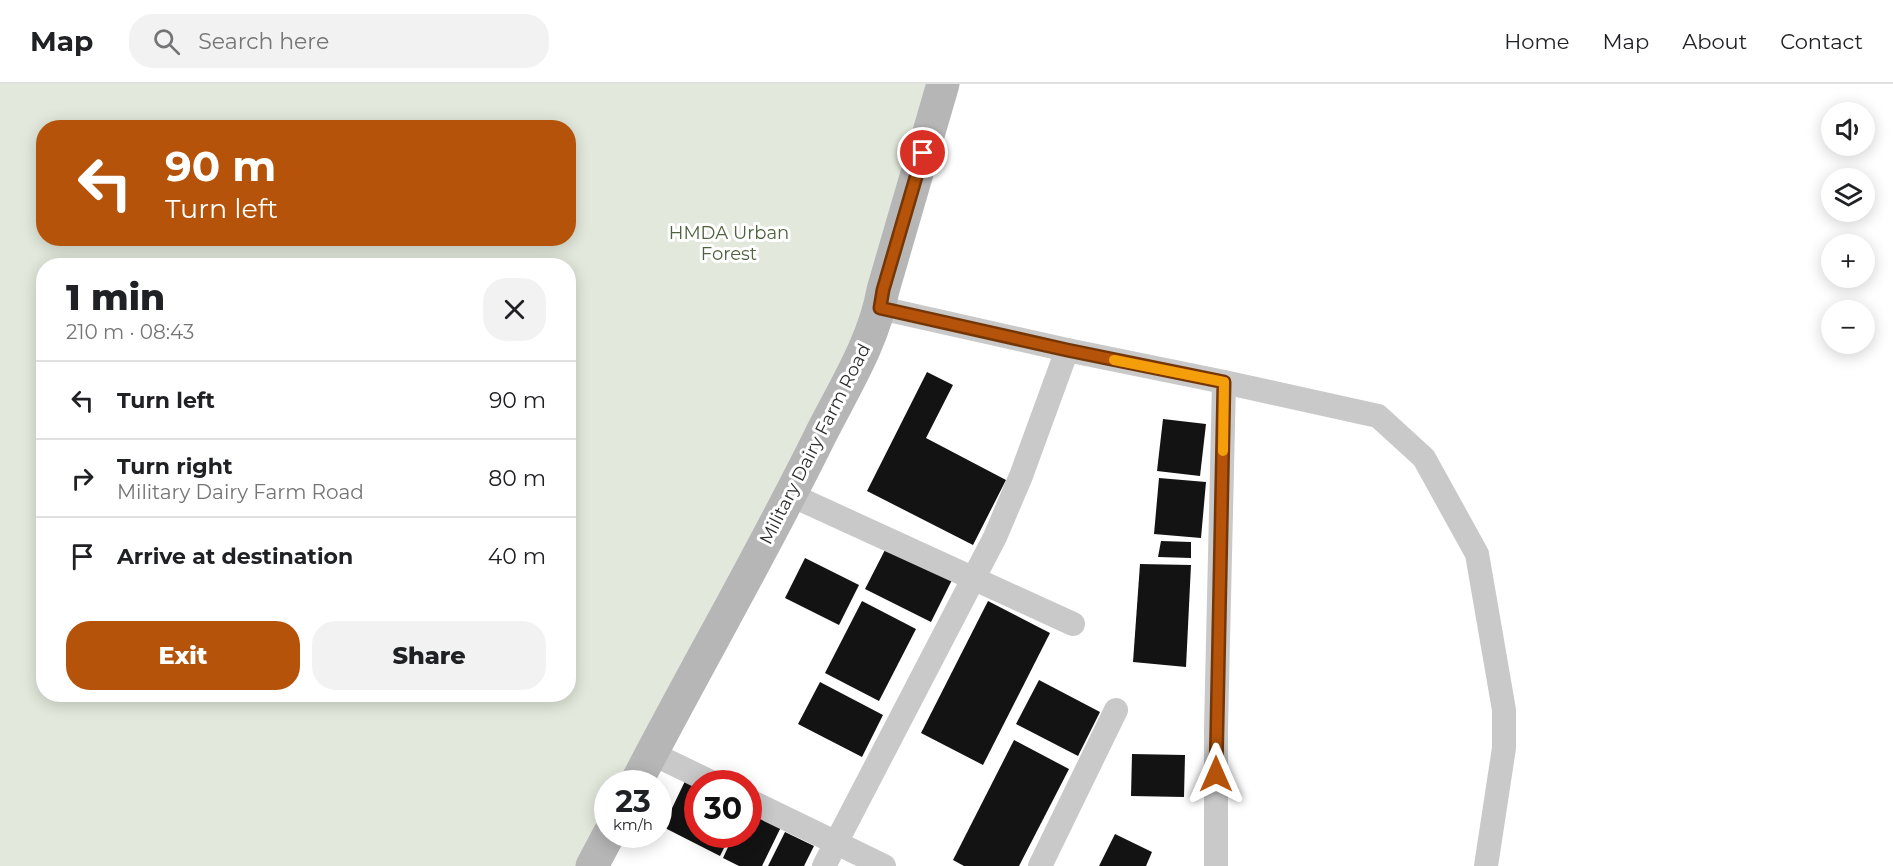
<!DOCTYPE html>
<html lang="en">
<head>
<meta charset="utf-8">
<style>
	body { margin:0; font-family:Montserrat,sans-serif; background:#f2f2f2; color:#202124; height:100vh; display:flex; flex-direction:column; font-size:22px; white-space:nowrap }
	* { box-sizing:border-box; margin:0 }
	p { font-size:20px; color:#757577 }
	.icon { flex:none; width:33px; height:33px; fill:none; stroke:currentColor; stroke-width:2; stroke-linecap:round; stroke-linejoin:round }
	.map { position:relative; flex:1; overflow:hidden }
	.details { position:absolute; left:36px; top:174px; width:540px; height:444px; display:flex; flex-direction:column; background:#fff; border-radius:24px; box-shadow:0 3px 15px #0003 }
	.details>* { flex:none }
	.hud { position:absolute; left:36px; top:36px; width:540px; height:126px; border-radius:24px; box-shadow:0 3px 15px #0003; background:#b45309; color:#fff; overflow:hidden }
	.fabs { position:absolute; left:1821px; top:18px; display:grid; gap:12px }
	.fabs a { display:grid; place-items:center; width:54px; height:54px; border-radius:50%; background:#fff; box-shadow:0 3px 15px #0003; font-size:30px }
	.speed { position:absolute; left:594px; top:686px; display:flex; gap:12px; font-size:30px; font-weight:700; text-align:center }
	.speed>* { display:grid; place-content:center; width:78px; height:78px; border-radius:50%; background:#fff; box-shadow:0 3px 15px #0003; line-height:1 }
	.speed small { font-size:15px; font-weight:400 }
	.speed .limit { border:9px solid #d22; background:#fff; color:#111 }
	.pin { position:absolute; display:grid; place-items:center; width:51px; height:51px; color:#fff; margin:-26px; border:3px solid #fff; border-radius:50%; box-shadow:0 2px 6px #0007 }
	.me { position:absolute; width:66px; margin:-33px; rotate:0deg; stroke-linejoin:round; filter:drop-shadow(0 0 4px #0008) }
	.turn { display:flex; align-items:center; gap:21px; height:126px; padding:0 30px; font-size:27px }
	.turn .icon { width:78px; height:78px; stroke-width:2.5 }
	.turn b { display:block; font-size:42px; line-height:51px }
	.round { display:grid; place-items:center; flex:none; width:63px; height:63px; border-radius:24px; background:#f2f2f2 }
	.overview { display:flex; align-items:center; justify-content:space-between; height:102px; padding:0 30px }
	h1 { font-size:36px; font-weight:800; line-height:45px }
	.button { display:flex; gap:12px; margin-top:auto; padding:12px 30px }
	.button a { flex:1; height:69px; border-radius:24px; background:#b45309; color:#fff; font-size:24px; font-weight:800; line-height:69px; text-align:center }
	.button a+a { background:#f2f2f2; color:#202124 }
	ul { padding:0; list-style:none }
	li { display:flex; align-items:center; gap:18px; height:78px; padding:0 30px; border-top:2px solid #e0e0e0 }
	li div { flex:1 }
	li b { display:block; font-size:22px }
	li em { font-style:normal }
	header { display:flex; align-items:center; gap:36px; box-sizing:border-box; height:84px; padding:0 30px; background:#fff; border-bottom:2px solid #e0e0e0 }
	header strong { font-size:28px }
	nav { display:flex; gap:33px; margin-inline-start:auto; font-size:21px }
	.search { width:420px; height:54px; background:#f2f2f2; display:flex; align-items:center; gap:15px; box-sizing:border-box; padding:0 21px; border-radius:24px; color:#757577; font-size:22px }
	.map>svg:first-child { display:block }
	.green { fill:#e2e8db; fill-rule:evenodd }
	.building { fill:#131313 }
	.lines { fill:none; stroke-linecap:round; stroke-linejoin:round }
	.street { stroke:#c9c9c9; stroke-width:24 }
	.secondary { stroke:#b6b6b6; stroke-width:33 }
	.route-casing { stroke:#753606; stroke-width:15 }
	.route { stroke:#b45309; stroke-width:10 }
	.slow { stroke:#f59e0b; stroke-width:10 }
	.labels { text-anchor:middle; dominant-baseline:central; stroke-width:6; stroke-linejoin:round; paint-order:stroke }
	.park-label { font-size:18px; fill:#4e623f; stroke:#fff }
	.street-label { font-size:18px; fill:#2c2c2c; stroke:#fff }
</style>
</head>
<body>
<header>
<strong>Map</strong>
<div class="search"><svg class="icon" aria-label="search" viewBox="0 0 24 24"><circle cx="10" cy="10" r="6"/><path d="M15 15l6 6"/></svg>Search here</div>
<nav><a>Home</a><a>Map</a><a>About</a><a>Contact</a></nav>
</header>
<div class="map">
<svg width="1893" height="782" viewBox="0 0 1893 782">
	<rect width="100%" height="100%" fill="#fff"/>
	<path class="green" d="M0,0H931L876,228L642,699H608V750L598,782H0ZM44,44H568V154H44ZM44,182H568V610H44Z"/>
	<g class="building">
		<polygon points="927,288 953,301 926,354 1006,396 973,461 867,407"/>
		<polygon points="1163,335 1206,340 1200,392 1157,387"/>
		<polygon points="1159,394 1206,398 1201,454 1154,450"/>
		<polygon points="1161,457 1191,458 1191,474 1158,473"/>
		<polygon points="888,460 953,494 931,538 865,505"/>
		<polygon points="805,474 859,501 839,541 785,514"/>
		<polygon points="1140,480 1191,481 1186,583 1133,578"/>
		<polygon points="862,517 916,545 879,617 825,589"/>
		<polygon points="988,517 1050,549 983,681 921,649"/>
		<polygon points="1039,596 1100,628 1078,672 1016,640"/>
		<polygon points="820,598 883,631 862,673 798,640"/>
		<polygon points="1014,656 1069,685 1019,782 964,782 953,776"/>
		<polygon points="1132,670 1185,671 1184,713 1131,712"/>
		<polygon points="686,695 698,701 698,750 731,750 720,772 663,743"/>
		<polygon points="748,727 781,743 762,782 739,782 723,774 734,750 748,750"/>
		<polygon points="785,748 814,762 804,782 768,782"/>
		<polygon points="1115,750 1152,768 1146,782 1099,782"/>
	</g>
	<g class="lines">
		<g class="street">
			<polyline points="880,224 1067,266 1224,298 1216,644 1216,782"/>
			<polyline points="1224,298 1378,332 1424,374 1477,470 1504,626 1504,664 1486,782"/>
			<polyline points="791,411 1073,540"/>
			<polyline points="651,669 713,699"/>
			<polyline points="748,716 884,782"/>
			<polyline points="824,782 995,453 1021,392 1067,266"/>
			<polyline points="1040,782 1116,626"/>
		</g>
		<g class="secondary">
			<path d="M636,699C696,583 762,470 820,352C843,306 874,258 883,206L943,0"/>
			<polyline points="592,782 609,750"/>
		</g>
	</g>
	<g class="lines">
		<defs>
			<polyline id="route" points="923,69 883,206 880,224 1067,266 1224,298 1216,690"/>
		</defs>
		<use href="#route" class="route-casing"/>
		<use href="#route" class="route"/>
		<polyline class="slow" points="1114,276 1224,298 1223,367"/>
	</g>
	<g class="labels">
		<g class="park-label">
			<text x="729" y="149">HMDA Urban<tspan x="729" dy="21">Forest</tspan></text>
		</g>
		<g class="street-label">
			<text transform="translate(815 360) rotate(-63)">Military Dairy Farm Road</text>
		</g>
	</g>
</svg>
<div class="fabs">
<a><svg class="icon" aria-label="sound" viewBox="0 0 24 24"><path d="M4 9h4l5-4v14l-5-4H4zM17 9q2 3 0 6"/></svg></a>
<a><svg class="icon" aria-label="layers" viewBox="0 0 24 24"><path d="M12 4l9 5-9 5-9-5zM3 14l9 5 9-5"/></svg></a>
<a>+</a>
<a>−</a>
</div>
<div class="speed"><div>23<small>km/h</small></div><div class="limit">30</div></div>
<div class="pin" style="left:923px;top:69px;background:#d93025"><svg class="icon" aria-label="arrive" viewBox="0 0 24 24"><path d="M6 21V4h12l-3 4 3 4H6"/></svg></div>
<svg class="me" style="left:1216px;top:690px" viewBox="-20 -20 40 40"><path d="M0-17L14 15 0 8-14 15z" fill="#b45309" stroke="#fff" stroke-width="4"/></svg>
<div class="hud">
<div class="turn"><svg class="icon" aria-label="left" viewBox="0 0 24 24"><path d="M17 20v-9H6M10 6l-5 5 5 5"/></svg><div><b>90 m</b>Turn left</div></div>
</div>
<section class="details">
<div class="overview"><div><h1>1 min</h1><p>210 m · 08:43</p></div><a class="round"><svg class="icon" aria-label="close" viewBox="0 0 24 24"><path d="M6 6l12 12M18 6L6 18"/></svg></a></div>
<ul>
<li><svg class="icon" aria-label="left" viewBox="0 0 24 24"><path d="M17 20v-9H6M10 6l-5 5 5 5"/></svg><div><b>Turn left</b></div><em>90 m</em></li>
<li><svg class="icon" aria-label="right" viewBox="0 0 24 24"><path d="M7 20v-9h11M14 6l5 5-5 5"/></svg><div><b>Turn right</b><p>Military Dairy Farm Road</p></div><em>80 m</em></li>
<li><svg class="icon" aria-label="arrive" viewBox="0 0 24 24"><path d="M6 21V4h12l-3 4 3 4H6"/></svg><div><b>Arrive at destination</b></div><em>40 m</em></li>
</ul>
<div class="button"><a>Exit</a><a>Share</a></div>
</section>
</div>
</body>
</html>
